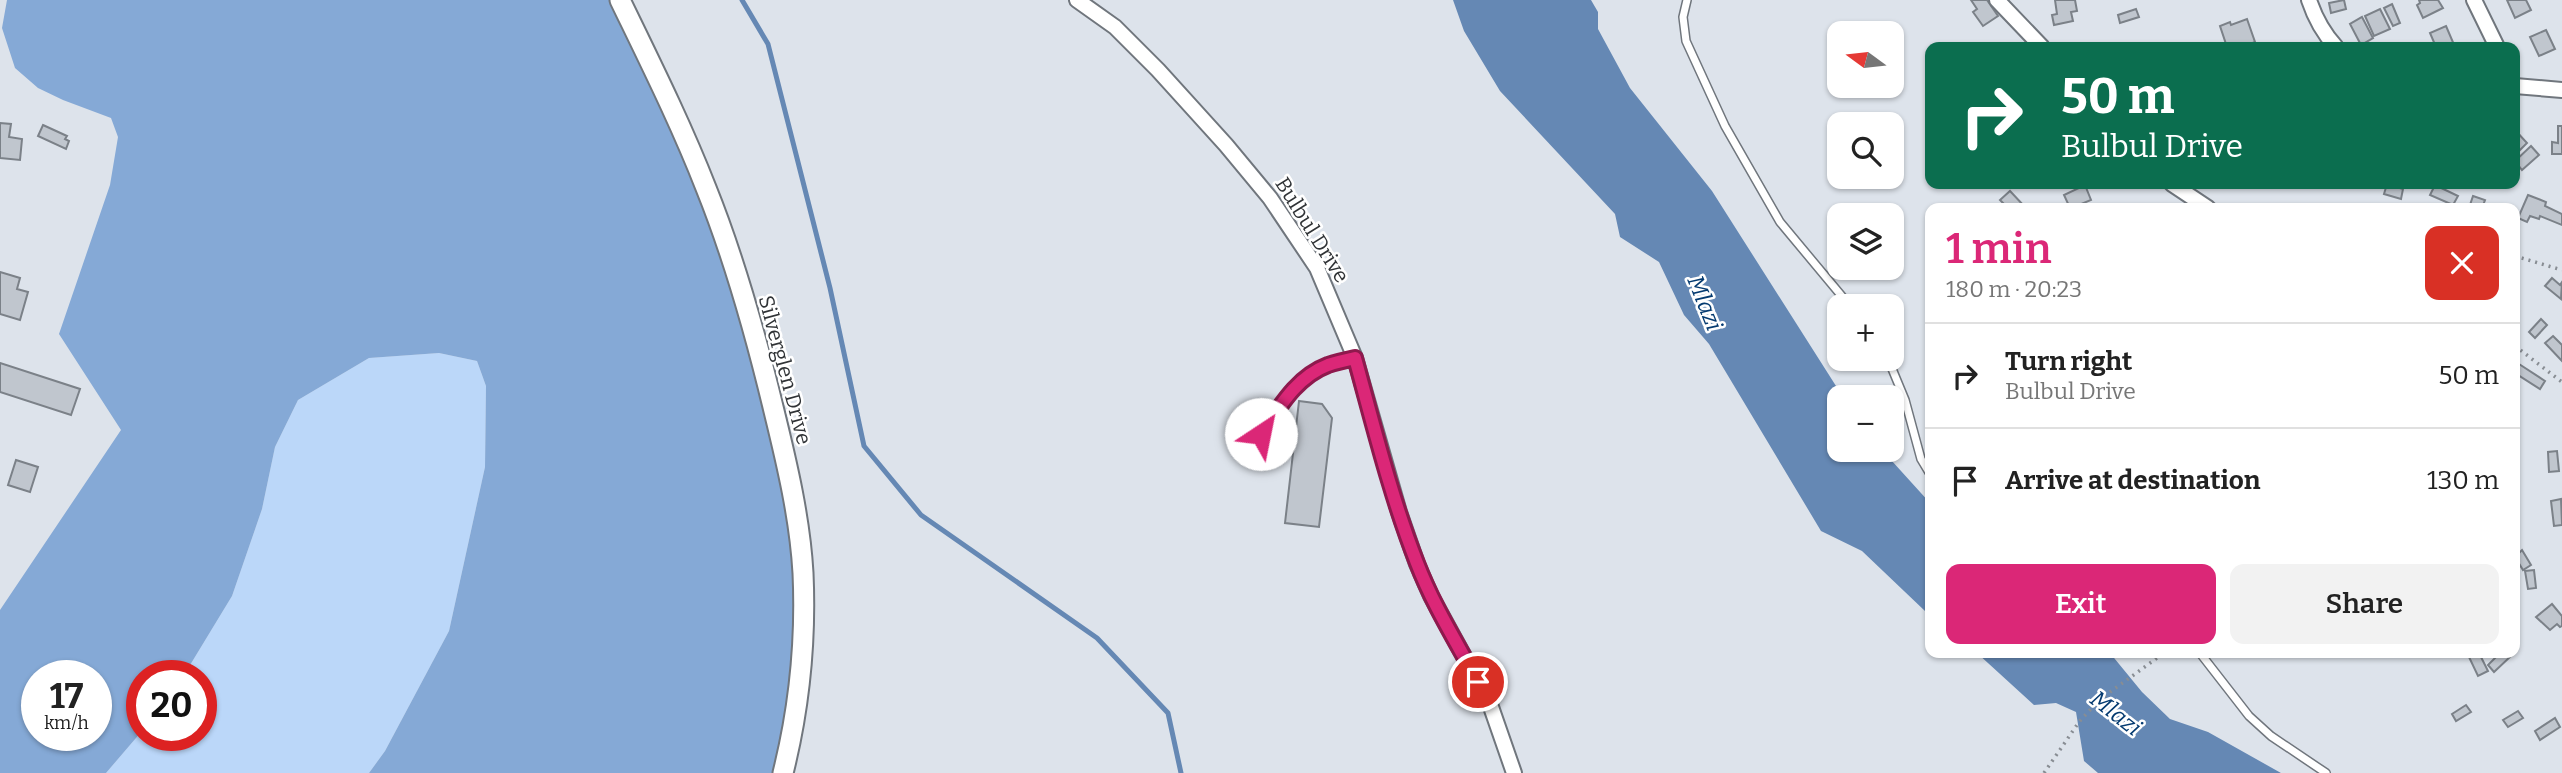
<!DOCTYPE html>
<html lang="en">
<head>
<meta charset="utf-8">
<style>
	body { margin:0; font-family:Bitter,serif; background:#f2f2f2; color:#222; height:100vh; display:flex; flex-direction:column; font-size:26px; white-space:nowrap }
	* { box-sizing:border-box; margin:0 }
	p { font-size:23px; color:#767676 }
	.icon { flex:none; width:38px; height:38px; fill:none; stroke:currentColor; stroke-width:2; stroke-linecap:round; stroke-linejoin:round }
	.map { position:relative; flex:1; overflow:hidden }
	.sheet { position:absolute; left:1925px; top:203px; width:595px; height:455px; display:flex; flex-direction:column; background:#fff; border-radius:14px; box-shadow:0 2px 5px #0004 }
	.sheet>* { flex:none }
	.hud { position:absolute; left:1925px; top:42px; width:595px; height:147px; border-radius:14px; box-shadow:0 2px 5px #0004; background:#0b6e4f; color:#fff; overflow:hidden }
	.needle { width:46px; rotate:285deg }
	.fabs { position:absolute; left:1827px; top:21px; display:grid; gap:14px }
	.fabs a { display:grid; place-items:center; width:77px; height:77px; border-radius:14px; background:#fff; box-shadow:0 2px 5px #0004; font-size:35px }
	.speed { position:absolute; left:21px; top:660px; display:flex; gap:14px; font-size:35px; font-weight:700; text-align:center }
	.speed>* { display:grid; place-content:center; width:91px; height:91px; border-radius:50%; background:#fff; box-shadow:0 2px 5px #0004; line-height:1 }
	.speed small { font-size:18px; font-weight:400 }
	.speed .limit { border:10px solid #d22; background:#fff; color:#111 }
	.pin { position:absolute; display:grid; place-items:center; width:60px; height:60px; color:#fff; margin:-30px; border:4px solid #fff; border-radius:50%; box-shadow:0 2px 7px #0007 }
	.me { position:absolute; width:77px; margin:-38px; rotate:34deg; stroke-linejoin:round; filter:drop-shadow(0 0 5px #0008) }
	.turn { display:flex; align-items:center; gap:24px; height:147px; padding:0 21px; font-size:32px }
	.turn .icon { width:91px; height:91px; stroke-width:2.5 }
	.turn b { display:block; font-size:49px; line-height:60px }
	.round { display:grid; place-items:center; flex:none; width:74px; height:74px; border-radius:14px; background:#f2f2f2 }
	.overview { display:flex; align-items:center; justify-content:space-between; height:119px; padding:0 21px }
	h1 { font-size:42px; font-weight:600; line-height:52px; color:#db2777 }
	.primary-button { display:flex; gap:14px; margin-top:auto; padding:14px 21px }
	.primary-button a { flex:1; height:80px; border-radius:14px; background:#db2777; color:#fff; font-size:28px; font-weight:600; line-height:80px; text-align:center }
	.primary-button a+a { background:#f2f2f2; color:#222 }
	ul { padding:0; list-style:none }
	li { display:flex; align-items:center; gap:21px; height:105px; padding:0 21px; border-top:2px solid #e0e0e0 }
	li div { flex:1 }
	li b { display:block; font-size:26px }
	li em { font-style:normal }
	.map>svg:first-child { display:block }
	.green { fill:#bbd7f9 }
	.forest { fill:#85a9d6; fill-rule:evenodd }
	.water { fill:#6588b4 }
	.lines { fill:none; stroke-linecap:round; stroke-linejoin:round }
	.stream { stroke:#6588b4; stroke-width:5 }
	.building { fill:#c0c6ce; stroke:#7b8188; stroke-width:2 }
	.lane-casing { stroke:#70767d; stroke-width:10 }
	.street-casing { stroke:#70767d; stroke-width:18 }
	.secondary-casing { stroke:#70767d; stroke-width:23 }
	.path { stroke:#888d93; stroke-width:3.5; stroke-dasharray:2 5; stroke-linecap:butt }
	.lane { stroke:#fff; stroke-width:7 }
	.street { stroke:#fff; stroke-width:14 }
	.secondary { stroke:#fff; stroke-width:19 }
	.route-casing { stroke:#8e194d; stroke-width:18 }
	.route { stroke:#db2777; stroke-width:12 }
	.labels { text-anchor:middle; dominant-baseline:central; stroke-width:5; stroke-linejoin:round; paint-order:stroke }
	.street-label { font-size:21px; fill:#303336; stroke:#fff }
	.water-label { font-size:23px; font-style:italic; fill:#043a70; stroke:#fff }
</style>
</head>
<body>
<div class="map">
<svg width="2562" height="773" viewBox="0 0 2562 773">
	<rect width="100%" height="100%" fill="#dde3eb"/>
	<polygon class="green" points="439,353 477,361 486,386 485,467 449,631 385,751 369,773 106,773 142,731 142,735 201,735 201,676 184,675 232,596 262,509 275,447 298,400 369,358"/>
	<path class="forest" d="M7,0H617L705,188L744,315L797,528V678L781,773H369L385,751L449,631L485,467L486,386L477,361L439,353L369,358L298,400L275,447L262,509L232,596L184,675L142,676V731L106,773H0V610L121,430L59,334L110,185L118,137L111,118L63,100L38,88L15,68L2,28ZM37,676H96V735H37Z"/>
	<g class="water">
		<polygon points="1453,0 1591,0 1598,12 1598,29 1630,88 1712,191 1843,397 1839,397 1839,450 1882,450 1930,503 1930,612 1925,611 1862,551 1821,531 1709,344 1684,315 1659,262 1620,237 1615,214 1500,91 1464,31"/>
		<polygon points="1977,653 2110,653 2142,692 2170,719 2208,732 2281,773 2098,773 2084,761 2076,712 2056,703 2034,705"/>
	</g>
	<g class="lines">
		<polyline class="stream" points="742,0 768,44 830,288 864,446 921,515 1097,638 1168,713 1181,773"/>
	</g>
	<g class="building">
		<polygon points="1971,0 1987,0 1998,16 1983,26 1973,12 1977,9"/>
		<polygon points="2055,0 2075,0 2077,11 2071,12 2073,21 2054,25 2052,15 2057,14"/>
		<polygon points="2344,0 2346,9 2331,13 2329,3"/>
		<polygon points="2419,0 2438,0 2443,8 2423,18 2417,5 2420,3"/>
		<polygon points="2507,0 2526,0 2531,10 2515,18"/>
		<polygon points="2392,4 2400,23 2393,26 2384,8"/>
		<polygon points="2136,9 2139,17 2120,23 2118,15"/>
		<polygon points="2380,9 2390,29 2374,36 2365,16"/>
		<polygon points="2362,17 2373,38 2361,45 2350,24"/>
		<polygon points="2247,19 2255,42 2250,44 2251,47 2227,47 2220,26 2230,22 2231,25"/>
		<polygon points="2446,26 2455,47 2436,47 2430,33"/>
		<polygon points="2546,30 2555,49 2539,56 2530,37"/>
		<polygon points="0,123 11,124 9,137 22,139 20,160 0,158"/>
		<polygon points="43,125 67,136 65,139 69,141 66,149 38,136"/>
		<polygon points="2558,126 2562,126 2562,154 2552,154 2552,142 2558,143"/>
		<polygon points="2515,130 2527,143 2515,155"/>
		<polygon points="2531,146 2539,155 2522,170 2515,161"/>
		<polygon points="2387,184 2403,189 2401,199 2384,194"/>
		<polygon points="2085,185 2091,200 2081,204 2082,208 2070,208 2064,195"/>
		<polygon points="2435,185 2458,196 2453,205 2430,195"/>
		<polygon points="2010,191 2025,207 2024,208 2008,208 2000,200"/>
		<polygon points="2528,195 2546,202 2545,206 2562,214 2562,225 2540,216 2539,219 2530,216 2527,222 2518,218"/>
		<polygon points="2473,196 2485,200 2482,208 2469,208"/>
		<polygon points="0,272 20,278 17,289 28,292 20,320 0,314"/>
		<polygon points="2552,278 2560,285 2562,282 2561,299 2545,286"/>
		<polygon points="2541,319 2547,325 2535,338 2529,332"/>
		<polygon points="2553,336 2562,345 2562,361 2545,343"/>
		<polygon points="0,363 80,389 71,415 0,392"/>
		<polygon points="2519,364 2545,381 2540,389 2515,373"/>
		<polygon points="1299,401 1322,404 1332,418 1319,527 1285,523"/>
		<polygon points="2557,451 2559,471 2549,472 2548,452"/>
		<polygon points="16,460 38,467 30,492 8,485"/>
		<polygon points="2561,499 2562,525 2554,526 2551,501"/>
		<polygon points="2522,550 2531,565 2523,570 2515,557"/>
		<polygon points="2534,570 2536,588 2528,589 2525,571"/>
		<polygon points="2552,604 2562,616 2562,626 2560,627 2557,624 2550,630 2536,617"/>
		<polygon points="2479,653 2488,671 2478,676 2469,657"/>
		<polygon points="2500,653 2508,653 2511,656 2494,672 2488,665"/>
		<polygon points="2466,705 2471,712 2456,721 2452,714"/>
		<polygon points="2518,711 2523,718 2508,727 2503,720"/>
		<polygon points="2555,718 2560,727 2540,740 2535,731"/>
	</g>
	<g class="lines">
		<defs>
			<g id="lane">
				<polyline points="1687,0 1683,17 1686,41 1725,126 1780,222 1850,306"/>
				<polyline points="1888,359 1905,400 1921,459 1930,474"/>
				<path d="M1261,434C1290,390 1301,371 1355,358"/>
				<polyline points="2200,653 2249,716 2271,736 2326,773"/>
			</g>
			<g id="street">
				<polyline points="1077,0 1115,27 1158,70 1226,145 1270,198 1317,268 1355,358 1399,512 1417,564 1431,596 1490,704 1514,773"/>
				<polyline points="1997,0 2042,47"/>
				<path d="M2309,0C2315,18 2323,33 2336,47"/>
				<polyline points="2474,0 2497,47"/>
				<polyline points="2515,86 2562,90"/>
				<polyline points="2172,184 2208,208"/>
			</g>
			<path id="secondary" d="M620,0C650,62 681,124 706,188C735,260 756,336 774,411C787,464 800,519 803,573C806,639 799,709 783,773"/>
		</defs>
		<use href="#lane" class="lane-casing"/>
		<use href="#street" class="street-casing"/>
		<use href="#secondary" class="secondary-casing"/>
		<g class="path">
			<polyline points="2515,256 2562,270"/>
			<polyline points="2515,346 2562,382"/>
			<polyline points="2044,773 2079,722 2099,700 2164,653"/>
		</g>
		<use href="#lane" class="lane"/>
		<use href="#street" class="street"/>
		<use href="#secondary" class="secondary"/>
	</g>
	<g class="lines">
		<defs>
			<path id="route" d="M1261,434C1279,408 1296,377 1328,365C1337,362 1346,360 1355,358C1374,427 1391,497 1417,563C1433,605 1457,643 1478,682"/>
		</defs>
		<use href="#route" class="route-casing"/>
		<use href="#route" class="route"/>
	</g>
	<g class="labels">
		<g class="street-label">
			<text transform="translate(1312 230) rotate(58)">Bulbul Drive</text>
			<text transform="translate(785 370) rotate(75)">Silverglen Drive</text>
		</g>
		<g class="water-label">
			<text transform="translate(1705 303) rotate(68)">Mlazi</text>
			<text transform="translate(2116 713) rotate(38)">Mlazi</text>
		</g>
	</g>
</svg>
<div class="fabs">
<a><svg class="needle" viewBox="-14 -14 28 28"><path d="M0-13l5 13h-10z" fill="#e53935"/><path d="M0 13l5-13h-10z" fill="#767676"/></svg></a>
<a><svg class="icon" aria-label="search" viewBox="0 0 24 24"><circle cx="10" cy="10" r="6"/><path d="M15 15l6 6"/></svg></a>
<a><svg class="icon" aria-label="layers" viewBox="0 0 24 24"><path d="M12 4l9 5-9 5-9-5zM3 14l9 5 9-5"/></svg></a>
<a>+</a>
<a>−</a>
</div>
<div class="speed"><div>17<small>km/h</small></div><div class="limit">20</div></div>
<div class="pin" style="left:1478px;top:682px;background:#d93025"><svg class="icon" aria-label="arrive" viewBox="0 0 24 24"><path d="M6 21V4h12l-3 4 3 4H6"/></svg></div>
<svg class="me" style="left:1261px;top:434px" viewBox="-20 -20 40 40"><circle r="19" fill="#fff"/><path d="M0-13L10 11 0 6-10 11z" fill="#db2777"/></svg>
<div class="hud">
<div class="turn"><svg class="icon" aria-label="right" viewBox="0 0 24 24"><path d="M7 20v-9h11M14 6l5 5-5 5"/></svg><div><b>50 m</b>Bulbul Drive</div></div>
</div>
<section class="sheet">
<div class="overview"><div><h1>1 min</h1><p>180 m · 20:23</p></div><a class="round" style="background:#d93025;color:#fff"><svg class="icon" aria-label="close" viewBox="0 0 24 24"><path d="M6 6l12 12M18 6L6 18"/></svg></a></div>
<ul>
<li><svg class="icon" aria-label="right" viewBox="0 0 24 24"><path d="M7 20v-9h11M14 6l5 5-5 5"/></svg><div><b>Turn right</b><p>Bulbul Drive</p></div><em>50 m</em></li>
<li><svg class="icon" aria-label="arrive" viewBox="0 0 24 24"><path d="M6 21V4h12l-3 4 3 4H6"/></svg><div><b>Arrive at destination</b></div><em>130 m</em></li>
</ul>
<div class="primary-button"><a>Exit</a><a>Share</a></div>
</section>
</div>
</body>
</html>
